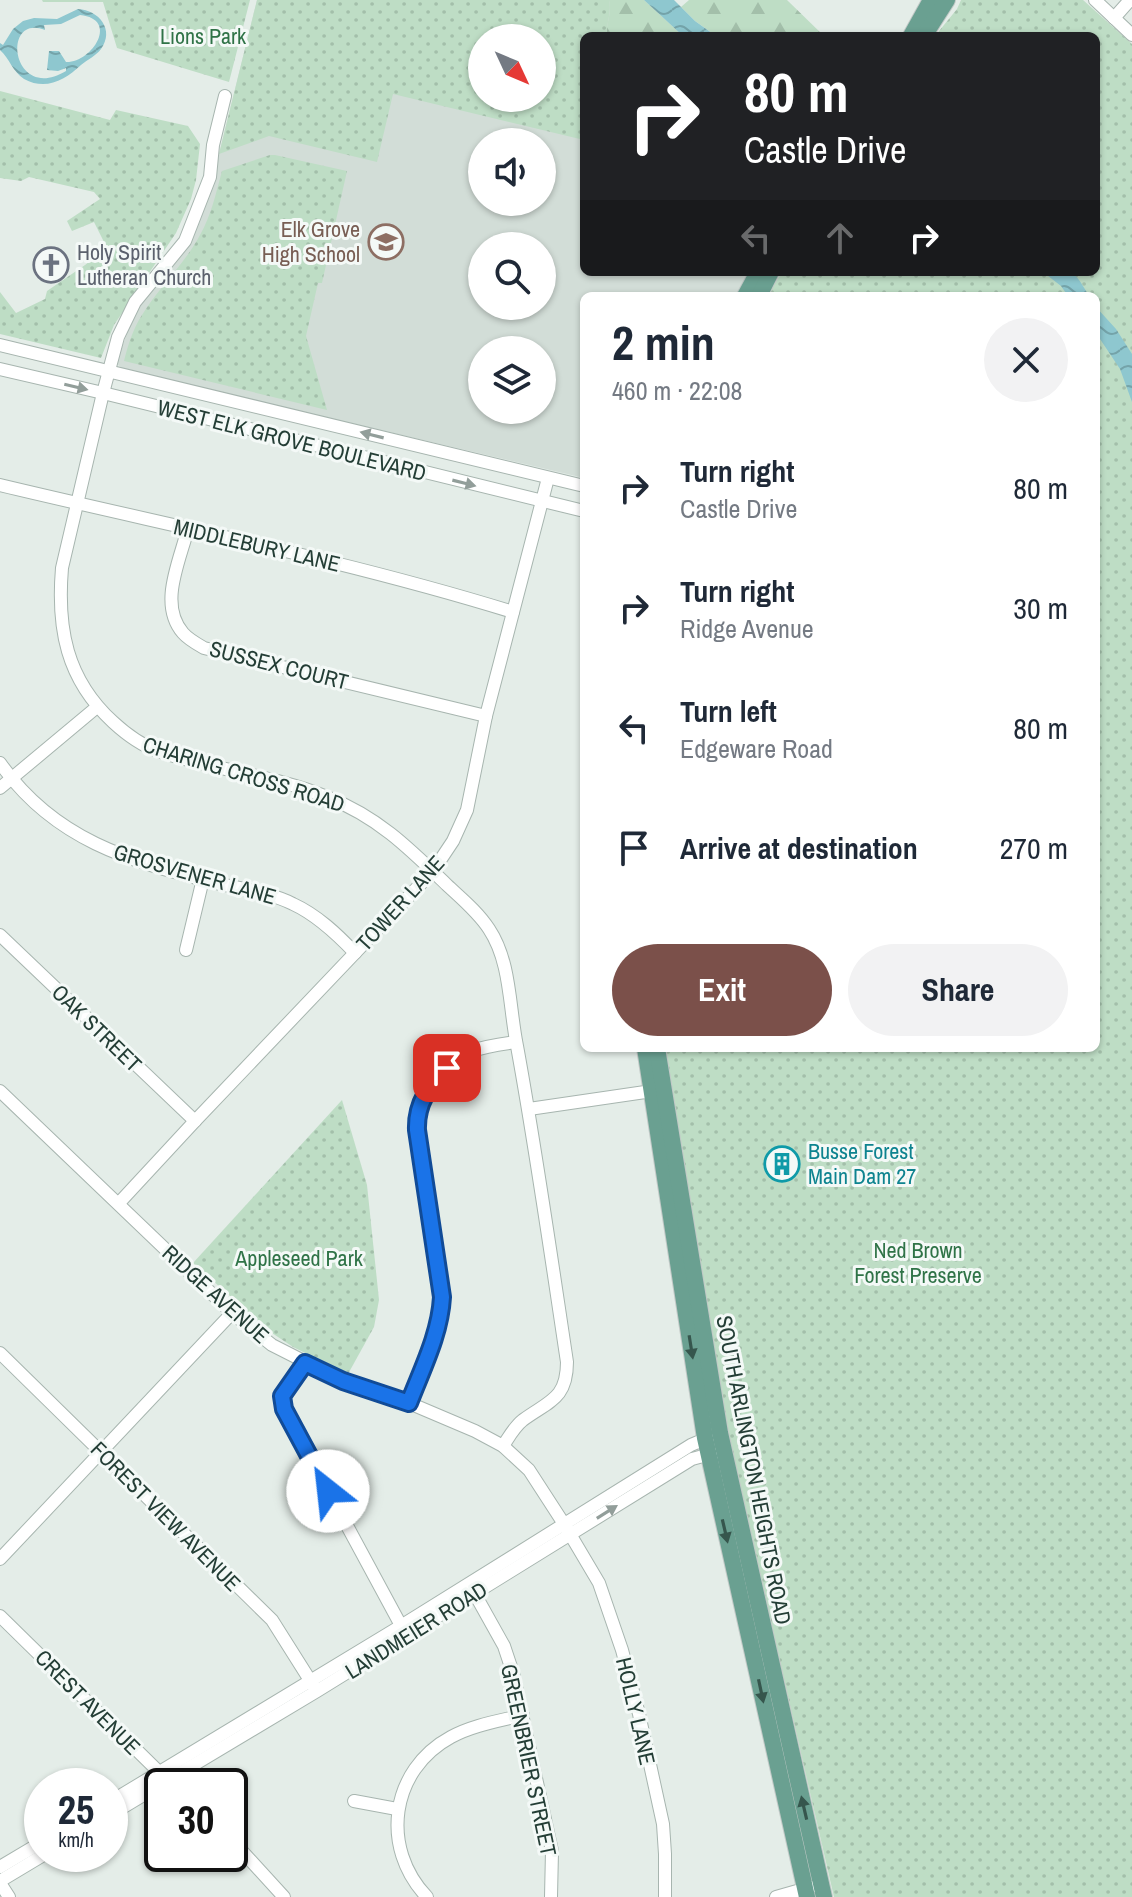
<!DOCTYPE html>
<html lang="en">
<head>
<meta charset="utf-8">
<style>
	body { margin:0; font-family:"Archivo Narrow",sans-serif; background:#f2f2f3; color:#1f2937; height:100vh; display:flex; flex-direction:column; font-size:30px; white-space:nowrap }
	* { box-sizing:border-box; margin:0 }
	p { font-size:26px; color:#747a83 }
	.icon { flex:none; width:44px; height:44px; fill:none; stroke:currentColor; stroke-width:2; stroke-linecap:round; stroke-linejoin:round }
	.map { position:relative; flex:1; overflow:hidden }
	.sheet { position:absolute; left:580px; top:292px; width:520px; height:760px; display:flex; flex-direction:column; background:#fff; border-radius:12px; box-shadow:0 2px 6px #0004 }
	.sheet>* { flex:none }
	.banner { position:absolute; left:580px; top:32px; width:520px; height:244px; border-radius:12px; box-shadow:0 2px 6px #0004; background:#202124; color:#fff; overflow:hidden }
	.needle { width:52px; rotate:134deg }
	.controls { position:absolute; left:468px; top:24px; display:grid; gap:16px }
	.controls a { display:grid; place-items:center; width:88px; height:88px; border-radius:50%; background:#fff; box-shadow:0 2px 6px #0004; font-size:40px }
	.speed { position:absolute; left:24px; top:1768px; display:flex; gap:16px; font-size:40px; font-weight:700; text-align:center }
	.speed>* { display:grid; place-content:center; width:104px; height:104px; border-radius:50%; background:#fff; box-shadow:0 2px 6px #0004; line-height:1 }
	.speed small { font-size:20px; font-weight:400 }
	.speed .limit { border:4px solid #111; border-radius:12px; background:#fff; color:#111 }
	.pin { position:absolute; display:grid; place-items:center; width:68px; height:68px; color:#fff; margin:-34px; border-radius:16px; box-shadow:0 4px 12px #0006 }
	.me { position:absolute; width:88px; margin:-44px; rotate:331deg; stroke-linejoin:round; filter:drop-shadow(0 0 6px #0008) }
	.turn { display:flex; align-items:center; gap:28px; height:168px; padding:0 32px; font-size:36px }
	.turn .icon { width:104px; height:104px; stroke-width:2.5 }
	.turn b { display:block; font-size:56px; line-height:68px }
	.lanes { display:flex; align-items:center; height:76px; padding:0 32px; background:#0003; justify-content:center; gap:40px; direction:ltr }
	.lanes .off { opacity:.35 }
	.round { display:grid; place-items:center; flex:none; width:84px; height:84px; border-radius:42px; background:#f2f2f3 }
	.summary { display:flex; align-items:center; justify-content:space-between; height:136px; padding:0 32px }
	h1 { font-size:48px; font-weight:700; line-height:60px }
	.cta { display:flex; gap:16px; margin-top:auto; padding:16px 32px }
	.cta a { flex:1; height:92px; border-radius:48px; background:#7b504a; color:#fff; font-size:32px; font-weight:700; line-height:92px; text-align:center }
	.cta a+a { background:#f2f2f3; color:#1f2937 }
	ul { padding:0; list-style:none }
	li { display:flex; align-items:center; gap:24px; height:120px; padding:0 32px }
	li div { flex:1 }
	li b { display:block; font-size:30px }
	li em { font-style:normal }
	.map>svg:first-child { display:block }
	.built { fill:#d2ddd7; fill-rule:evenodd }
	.forest { fill:url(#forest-firs) }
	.park { fill:url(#park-dots); fill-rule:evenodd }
	.water { fill:url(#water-waves); fill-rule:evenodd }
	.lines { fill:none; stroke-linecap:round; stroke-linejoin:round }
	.minor-casing { stroke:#a7b5af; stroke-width:14 }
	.major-casing { stroke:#c2c9c7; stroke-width:18 }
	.minor { stroke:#fff; stroke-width:12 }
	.major { stroke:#6aa091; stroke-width:16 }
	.oneway { fill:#929e9a }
	.oneway2 { fill:#36564d }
	.route-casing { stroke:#114b97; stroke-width:20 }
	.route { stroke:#1a73e8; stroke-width:14 }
	.labels { text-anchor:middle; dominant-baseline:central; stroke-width:6; stroke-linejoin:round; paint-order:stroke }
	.park-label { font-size:22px; fill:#2f7347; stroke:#f4f9f7 }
	.education-label { font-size:22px; fill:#785e54; stroke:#f4f9f7; text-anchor:end }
	.worship-label { font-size:22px; fill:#5b616d; stroke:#f4f9f7; text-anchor:start }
	.street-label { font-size:22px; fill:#243e36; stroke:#f4f9f7 }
	.culture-label { font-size:22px; fill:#0d838f; stroke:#f4f9f7; text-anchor:start }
</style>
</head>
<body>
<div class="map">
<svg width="1132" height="1897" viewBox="0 0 1132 1897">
	<defs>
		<pattern id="forest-firs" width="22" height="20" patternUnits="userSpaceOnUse" patternTransform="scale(2)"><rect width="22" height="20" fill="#beddc5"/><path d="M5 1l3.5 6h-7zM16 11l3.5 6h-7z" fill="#a3bfaa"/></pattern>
		<pattern id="park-dots" width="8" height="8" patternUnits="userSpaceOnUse" patternTransform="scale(2)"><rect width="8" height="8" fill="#beddc5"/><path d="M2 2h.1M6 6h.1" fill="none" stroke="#a3bfaa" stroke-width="1.8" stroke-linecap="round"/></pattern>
		<pattern id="water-waves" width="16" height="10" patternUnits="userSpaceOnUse" patternTransform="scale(2)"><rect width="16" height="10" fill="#8ec7cf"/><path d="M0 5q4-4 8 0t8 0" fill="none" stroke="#74a3a9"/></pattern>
	</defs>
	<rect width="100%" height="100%" fill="#e4ede8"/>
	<path class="built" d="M257,0H644L683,36H584V272H752L739,296H584V478L125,370L118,365L117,360L135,313L191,238L199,223L219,154ZM482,38H542V98H482ZM482,142H542V202H482ZM482,246H542V306H482ZM482,350H542V410H482Z"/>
	<g class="forest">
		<path d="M609,0H644L683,36H607C606,21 612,16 609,0Z"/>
		<polygon points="689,0 787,0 824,36 716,36 695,21 681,7"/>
	</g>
	<g class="park">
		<polygon points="42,0 250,0 229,82 117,48 103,2 43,2"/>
		<path d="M257,0H609C612,13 606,23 607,36H584V140L393,94L377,162L269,136L219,154ZM542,38V98H482V38Z"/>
		<polygon points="961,0 1083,0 1132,44 1132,1897 834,1897 732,1453 664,1048 1096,1048 1096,296 767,296 782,272 1096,272 1096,36 935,36 957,9"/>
		<polygon points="0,91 110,120 116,110 188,126 200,144 196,180 191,199 176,233 114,325 101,358 0,334 0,292 16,313 45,299 47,291 85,265 107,248 94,222 72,231 67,221 100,199 94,192 29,177 21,181 0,178"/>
		<path d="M270,155H275L347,171L322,283H318L306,336L327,410L124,361C128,345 133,329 142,315C159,287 184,265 200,235C211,216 216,193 222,171Z"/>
		<polygon points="342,1100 367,1185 379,1300 374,1327 348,1374 293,1347 269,1331 193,1263"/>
	</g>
	<g class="water">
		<polygon points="644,0 674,0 695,21 716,36 683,36"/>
		<path d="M78,9C99,10 115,30 101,49C96,56 88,59 81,65C65,80 46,91 24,79C12,71 10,59 0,50V43L3,45L13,29L23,21L34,18L57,19ZM80,15C120,19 92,63 66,62L59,51H49L47,70L58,71L66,68V71C12,104 0,13 45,30L44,25L61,24Z"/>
		<path d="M1043,272C1074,272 1073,268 1089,296H1068L1061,286Z"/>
		<polygon points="1096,307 1116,329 1132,354 1132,402 1120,369 1096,333"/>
	</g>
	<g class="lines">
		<defs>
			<g id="minor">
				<polyline points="1095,0 1132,35"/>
				<polyline points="1114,18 1130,0"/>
				<path d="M225,96L213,145L210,177L185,241L135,302L118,337L103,393L62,568C57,628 66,679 113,722C126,734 140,745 158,751C213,770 273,775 327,797C378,817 409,848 447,885C462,899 478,912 489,929C511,962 509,1007 517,1046C536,1150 551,1256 567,1362C567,1399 549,1401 523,1420C514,1427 509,1437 503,1446"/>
				<polyline points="0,345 584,486"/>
				<polyline points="0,369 103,393 584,511"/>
				<path d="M0,485C171,526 345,560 513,612"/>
				<path d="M188,528C180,561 158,604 183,633C188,639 197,644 204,648L486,716"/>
				<path d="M0,763C54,840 129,861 216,883C241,889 269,892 293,904C317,915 337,934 355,953"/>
				<polyline points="0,788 97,707"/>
				<polyline points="0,935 195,1121"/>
				<polyline points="186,950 203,879"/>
				<polyline points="0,1091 232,1313 272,1345 343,1381 409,1403 475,1431 503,1446 529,1470 564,1524 599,1583 622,1650 639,1714 663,1824 665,1854 665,1897"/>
				<polyline points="529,1109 652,1091"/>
				<polyline points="119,1203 195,1121 433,871 453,841 467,810 486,716 548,478"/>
				<polyline points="0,1353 272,1620 313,1685"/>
				<polyline points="305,1363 282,1396 284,1409 405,1633"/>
				<path d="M409,1403C422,1369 440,1334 442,1297L417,1130C416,1096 441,1064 472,1051C486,1046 501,1044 516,1042"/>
				<polyline points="0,1559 232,1313"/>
				<polyline points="471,1587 504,1646 513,1673 552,1851 551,1897"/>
				<polyline points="0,1616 159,1772 176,1786"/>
				<polyline points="354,1801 397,1809"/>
				<polyline points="110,1802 401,1626 691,1445 712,1436"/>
				<polyline points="110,1815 317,1691 692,1459 714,1453"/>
				<polyline points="230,1838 284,1897"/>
				<polyline points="0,1867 42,1842"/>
				<polyline points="0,1881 45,1854"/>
				<polyline points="0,1883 9,1897"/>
				<path d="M427,1897C380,1848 390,1770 451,1737C473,1725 499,1721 523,1715"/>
				<polyline points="776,1897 811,1887"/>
			</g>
			<g id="major">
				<polyline points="911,36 931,0"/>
				<polyline points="924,36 947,0"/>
				<polyline points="745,296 758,272"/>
				<polyline points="759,296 771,272"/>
				<polyline points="645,1048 705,1438 807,1897"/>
				<polyline points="657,1048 720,1433 824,1897"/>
			</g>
		</defs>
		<use href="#minor" class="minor-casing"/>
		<use href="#major" class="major-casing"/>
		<use href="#minor" class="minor"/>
		<use href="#major" class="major"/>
	</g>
	<defs><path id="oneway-solid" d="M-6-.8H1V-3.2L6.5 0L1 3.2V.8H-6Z" transform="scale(2)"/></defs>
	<g class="oneway">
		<use href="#oneway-solid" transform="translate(76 387) rotate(13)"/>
		<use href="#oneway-solid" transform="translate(372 435) rotate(-166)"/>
		<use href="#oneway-solid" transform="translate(464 483) rotate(14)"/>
		<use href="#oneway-solid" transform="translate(607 1512) rotate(-32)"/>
	</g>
	<g class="oneway2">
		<use href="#oneway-solid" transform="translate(691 1347) rotate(81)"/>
		<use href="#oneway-solid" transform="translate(725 1531) rotate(77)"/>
		<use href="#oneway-solid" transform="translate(761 1691) rotate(78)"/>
		<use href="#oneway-solid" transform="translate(804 1808) rotate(-103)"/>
	</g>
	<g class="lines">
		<defs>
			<path id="route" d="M328,1491L284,1409L282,1396L305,1363L343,1381L409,1403C422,1369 440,1334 442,1297L417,1130C416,1103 429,1086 447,1068"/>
		</defs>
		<use href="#route" class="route-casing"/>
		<use href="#route" class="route"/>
	</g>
	<defs>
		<symbol id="school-ring" viewBox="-11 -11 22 22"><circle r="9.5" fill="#f4f9f7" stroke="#8d6e63" stroke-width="1.5"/><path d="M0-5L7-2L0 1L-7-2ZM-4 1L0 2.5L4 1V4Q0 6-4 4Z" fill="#8d6e63"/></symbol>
		<symbol id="church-ring" viewBox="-11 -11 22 22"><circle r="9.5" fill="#f4f9f7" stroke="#6b7280" stroke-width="1.5"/><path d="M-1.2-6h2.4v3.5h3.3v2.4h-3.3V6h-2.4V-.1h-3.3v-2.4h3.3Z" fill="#6b7280"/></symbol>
		<symbol id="building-ring" viewBox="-11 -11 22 22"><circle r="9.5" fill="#f4f9f7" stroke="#0f9aa8" stroke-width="1.5"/><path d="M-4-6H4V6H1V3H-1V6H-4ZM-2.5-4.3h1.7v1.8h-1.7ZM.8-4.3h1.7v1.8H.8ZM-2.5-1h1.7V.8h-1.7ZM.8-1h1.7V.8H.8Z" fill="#0f9aa8"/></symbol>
	</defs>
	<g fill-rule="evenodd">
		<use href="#school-ring" x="366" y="222" width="40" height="40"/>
		<use href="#church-ring" x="31" y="245" width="40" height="40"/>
		<use href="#building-ring" x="762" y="1144" width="40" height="40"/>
	</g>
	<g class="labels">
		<g class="park-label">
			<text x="203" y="36">Lions Park</text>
			<text x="918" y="1250">Ned Brown<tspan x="918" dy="25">Forest Preserve</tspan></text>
			<text x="299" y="1258">Appleseed Park</text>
		</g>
		<g class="education-label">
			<text x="360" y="229">Elk Grove<tspan x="360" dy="25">High School</tspan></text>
		</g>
		<g class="worship-label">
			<text x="77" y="252">Holy Spirit<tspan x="77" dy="25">Lutheran Church</tspan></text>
		</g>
		<g class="street-label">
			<text transform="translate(292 440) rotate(14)">WEST ELK GROVE BOULEVARD</text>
			<text transform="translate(257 545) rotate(13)">MIDDLEBURY LANE</text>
			<text transform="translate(279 665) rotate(14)">SUSSEX COURT</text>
			<text transform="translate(244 774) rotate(17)">CHARING CROSS ROAD</text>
			<text transform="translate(195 874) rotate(16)">GROSVENER LANE</text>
			<text transform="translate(400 903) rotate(-48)">TOWER LANE</text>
			<text transform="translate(97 1028) rotate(44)">OAK STREET</text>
			<text transform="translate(216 1294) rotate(42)">RIDGE AVENUE</text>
			<text transform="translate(754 1470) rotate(79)">SOUTH ARLINGTON HEIGHTS ROAD</text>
			<text transform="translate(166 1516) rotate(45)">FOREST VIEW AVENUE</text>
			<text transform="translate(416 1630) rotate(-32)">LANDMEIER ROAD</text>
			<text transform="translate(88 1702) rotate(45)">CREST AVENUE</text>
			<text transform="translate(636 1711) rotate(77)">HOLLY LANE</text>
			<text transform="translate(529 1760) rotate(78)">GREENBRIER STREET</text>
		</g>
		<g class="culture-label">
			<text x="808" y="1151">Busse Forest<tspan x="808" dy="25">Main Dam 27</tspan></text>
		</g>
	</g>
</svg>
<div class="controls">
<a><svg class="needle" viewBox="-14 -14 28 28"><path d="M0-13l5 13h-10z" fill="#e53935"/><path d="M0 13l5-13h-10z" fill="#747a83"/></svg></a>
<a><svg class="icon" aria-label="sound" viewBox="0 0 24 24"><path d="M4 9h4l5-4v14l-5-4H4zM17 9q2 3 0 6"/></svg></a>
<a><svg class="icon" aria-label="search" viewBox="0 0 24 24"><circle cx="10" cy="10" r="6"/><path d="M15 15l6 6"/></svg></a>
<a><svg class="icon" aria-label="layers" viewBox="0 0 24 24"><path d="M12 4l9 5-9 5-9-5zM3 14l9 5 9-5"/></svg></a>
</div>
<div class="speed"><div>25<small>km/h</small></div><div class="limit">30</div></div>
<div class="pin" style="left:447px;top:1068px;background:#d93025"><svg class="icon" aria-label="arrive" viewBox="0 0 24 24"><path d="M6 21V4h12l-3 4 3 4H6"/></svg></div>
<svg class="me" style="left:328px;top:1491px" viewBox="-20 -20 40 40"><circle r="19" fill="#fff"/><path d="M0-13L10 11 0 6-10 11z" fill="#1a73e8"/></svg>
<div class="banner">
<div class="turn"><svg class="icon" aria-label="right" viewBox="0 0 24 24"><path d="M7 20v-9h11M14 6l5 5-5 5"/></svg><div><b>80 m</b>Castle Drive</div></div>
<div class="lanes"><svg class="icon off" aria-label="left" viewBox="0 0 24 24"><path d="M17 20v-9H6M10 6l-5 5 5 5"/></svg><svg class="icon off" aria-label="ahead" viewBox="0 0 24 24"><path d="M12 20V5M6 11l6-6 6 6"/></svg><svg class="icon" aria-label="right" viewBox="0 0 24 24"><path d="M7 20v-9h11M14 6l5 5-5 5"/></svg></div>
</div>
<section class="sheet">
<div class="summary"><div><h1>2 min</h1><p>460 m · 22:08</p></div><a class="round"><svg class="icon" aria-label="close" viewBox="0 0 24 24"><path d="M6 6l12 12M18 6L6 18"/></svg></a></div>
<ul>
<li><svg class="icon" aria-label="right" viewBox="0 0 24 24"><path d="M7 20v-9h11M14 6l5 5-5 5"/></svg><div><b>Turn right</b><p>Castle Drive</p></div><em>80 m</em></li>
<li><svg class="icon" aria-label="right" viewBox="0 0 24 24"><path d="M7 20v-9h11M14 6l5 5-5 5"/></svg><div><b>Turn right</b><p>Ridge Avenue</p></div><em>30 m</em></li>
<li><svg class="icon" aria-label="left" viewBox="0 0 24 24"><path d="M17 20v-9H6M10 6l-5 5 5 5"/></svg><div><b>Turn left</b><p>Edgeware Road</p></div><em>80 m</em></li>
<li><svg class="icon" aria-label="arrive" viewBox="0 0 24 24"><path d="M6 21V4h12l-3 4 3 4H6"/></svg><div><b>Arrive at destination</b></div><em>270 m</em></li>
</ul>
<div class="cta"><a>Exit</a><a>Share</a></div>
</section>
</div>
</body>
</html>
